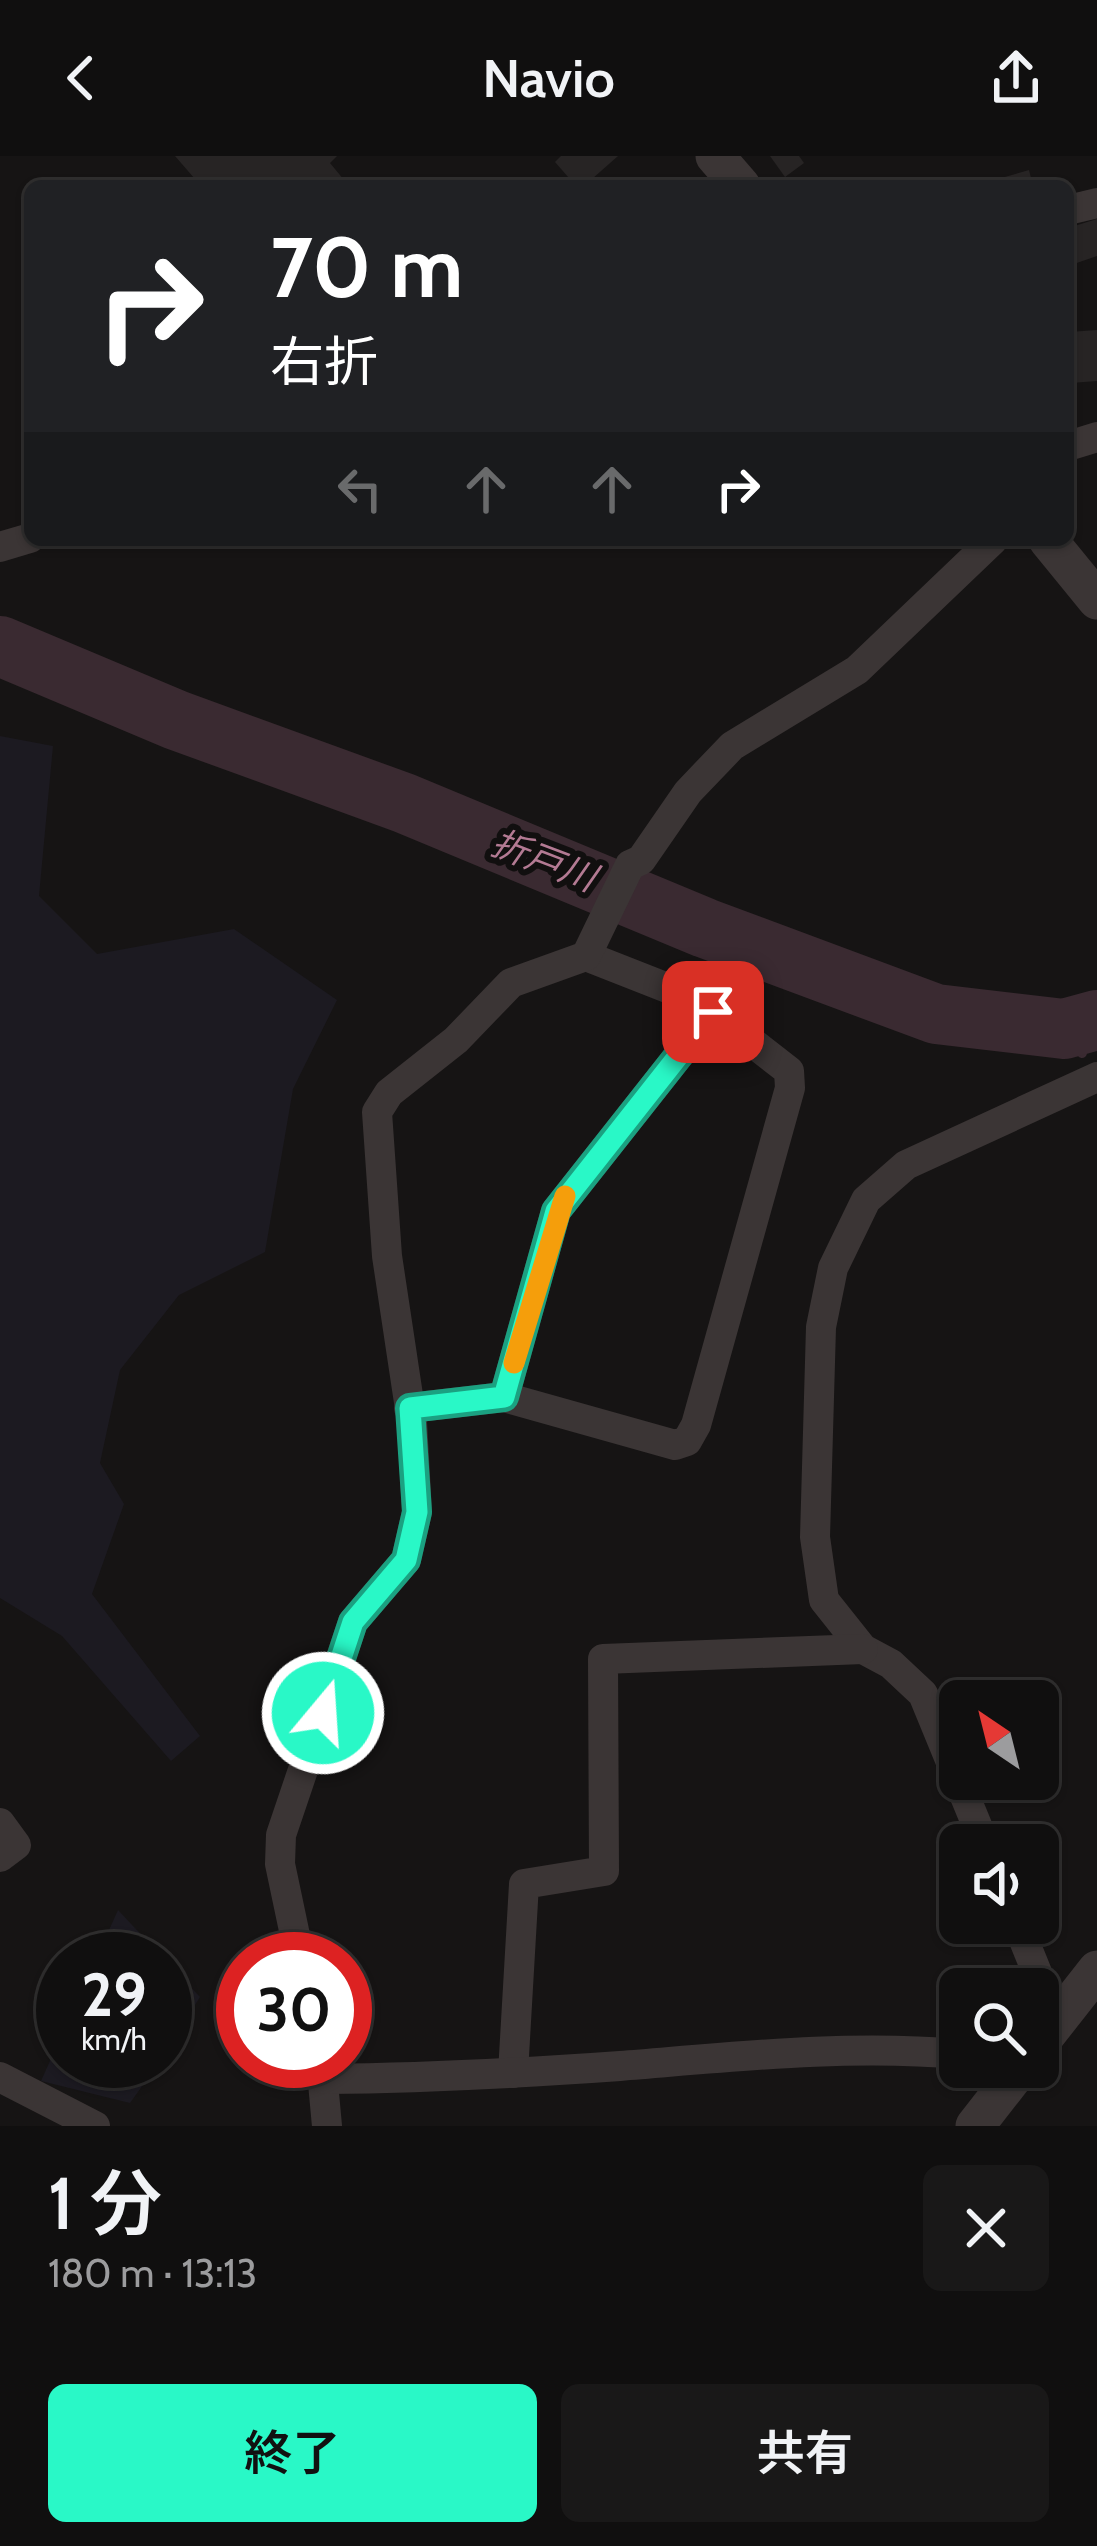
<!DOCTYPE html>
<html lang="ja">
<head>
<meta charset="utf-8">
<style>
	body { margin:0; font-family:Cabin,"Noto Sans JP",sans-serif; background:#191818; color:#f1f3f6; height:100vh; display:flex; flex-direction:column; font-size:45px; white-space:nowrap }
	* { box-sizing:border-box; margin:0 }
	p { font-size:39px; color:#9c9c9e }
	.icon { flex:none; width:66px; height:66px; fill:none; stroke:currentColor; stroke-width:2; stroke-linecap:round; stroke-linejoin:round }
	.map { position:relative; height:1970px; overflow:hidden }
	.drawer { display:flex; flex-direction:column; background:#100f0f; flex:1 }
	.drawer>* { flex:none }
	.banner { position:absolute; left:24px; top:24px; width:1050px; height:366px; border-radius:18px; box-shadow:0 3px 9px #0004,0 0 0 3px #302f2f; background:#202124; color:#fff; overflow:hidden }
	.needle { width:78px; rotate:325deg }
	.tools { position:absolute; left:939px; top:1524px; display:grid; gap:24px }
	.tools a { display:grid; place-items:center; width:120px; height:120px; border-radius:18px; background:#100f0f; box-shadow:0 3px 9px #0004,0 0 0 3px #302f2f; font-size:60px }
	.speed { position:absolute; left:36px; top:1776px; display:flex; gap:24px; font-size:60px; font-weight:700; text-align:center }
	.speed>* { display:grid; place-content:center; width:156px; height:156px; border-radius:50%; background:#100f0f; box-shadow:0 3px 9px #0004,0 0 0 3px #302f2f; line-height:1 }
	.speed small { font-size:30px; font-weight:400 }
	.speed .limit { border:18px solid #d22; background:#fff; color:#111 }
	.pin { position:absolute; display:grid; place-items:center; width:102px; height:102px; color:#fff; margin:-51px; border-radius:24px; box-shadow:0 6px 18px #0006 }
	.me { position:absolute; width:132px; margin:-66px; rotate:18deg; stroke-linejoin:round; filter:drop-shadow(0 0 9px #0008) }
	.turn { display:flex; align-items:center; gap:42px; height:252px; padding:0 48px; font-size:54px }
	.turn .icon { width:156px; height:156px; stroke-width:2.5 }
	.turn b { display:block; font-size:84px; line-height:102px }
	.lanes { display:flex; align-items:center; height:114px; padding:0 48px; background:#0003; justify-content:center; gap:60px; direction:ltr }
	.lanes .off { opacity:.35 }
	.round { display:grid; place-items:center; flex:none; width:126px; height:126px; border-radius:18px; background:#191818 }
	.overview { display:flex; align-items:center; justify-content:space-between; height:204px; padding:0 48px }
	h1 { font-size:72px; font-weight:600; line-height:90px }
	.cta { display:flex; gap:24px; margin-top:auto; padding:24px 48px }
	.cta a { flex:1; height:138px; border-radius:18px; background:#29f8c7; color:#111; font-size:48px; font-weight:600; line-height:138px; text-align:center }
	.cta a+a { background:#191818; color:#f1f3f6 }
	header { display:flex; justify-content:space-between; align-items:center; height:156px; padding:0 48px; background:#100f0f; font-size:54px; font-weight:600 }
	.map>svg:first-child { display:block }
	.green { fill:#1c1a21 }
	.lines { fill:none; stroke-linecap:round; stroke-linejoin:round }
	.stream { stroke:#3a2a31; stroke-width:10 }
	.river { stroke:#3a2a31; stroke-width:60 }
	.building { fill:#272424 }
	.minor { stroke:#3b3535; stroke-width:30 }
	.tertiary { stroke:#3b3535; stroke-width:39 }
	.route-casing { stroke:#1ba181; stroke-width:30 }
	.route { stroke:#29f8c7; stroke-width:21 }
	.slow { stroke:#f59e0b; stroke-width:21 }
	.labels { text-anchor:middle; dominant-baseline:central; stroke-width:12; stroke-linejoin:round; paint-order:stroke }
	.water-label { font-size:36px; font-style:italic; fill:#b37a93; stroke:#110f0f }
</style>
</head>
<body>
<header><svg class="icon" aria-label="back" viewBox="0 0 24 24"><path d="M15 5l-7 7 7 7"/></svg>Navio<svg class="icon" aria-label="share" viewBox="0 0 24 24"><path d="M12 15V3M7 8l5-5 5 5M5 13v7h14v-7"/></svg></header>
<div class="map">
<svg width="1097" height="1970" viewBox="0 0 1097 1970">
	<rect width="100%" height="100%" fill="#161414"/>
	<g class="green">
		<polygon points="0,580 53,590 39,740 97,798 234,773 337,844 293,933 265,1096 179,1139 120,1214 100,1307 124,1348 92,1438 200,1580 171,1605 62,1480 0,1442"/>
		<polygon points="118,1754 164,1803 96,1803"/>
		<polygon points="165,1804 200,1841 165,1897"/>
		<polygon points="63,1876 63,1905 160,1905 130,1947 41,1925"/>
	</g>
	<g class="lines">
		<polyline class="stream" points="1064,873 1082,897"/>
		<polyline class="river" points="0,490 176,564 404,647 705,772 936,858 1064,873 1097,864"/>
	</g>
	<g class="building">
		<polygon points="175,0 337,0 330,7 349,30 201,30"/>
		<polygon points="561,0 618,0 584,30 576,30 555,6"/>
		<polygon points="770,0 799,0 804,7 785,21"/>
		<polygon points="1029,14 1033,30 977,30 977,29"/>
		<polygon points="1097,63 1097,100 1068,110 1068,72"/>
		<polygon points="1097,174 1097,225 1071,227 1069,176"/>
	</g>
	<g class="lines">
		<g class="minor">
			<polyline points="1068,54 1097,47"/>
			<polyline points="1068,290 1097,281"/>
			<polyline points="0,391 30,382"/>
			<polyline points="504,1241 556,1055 713,856"/>
			<polyline points="409,1252 504,1241 675,1289 687,1285 696,1269 790,932 789,915 698,844 586,800"/>
			<polyline points="0,1667 16,1689 0,1701"/>
			<polyline points="985,1689 923,1538 891,1508 863,1493 824,1444 815,1381 821,1171 833,1112 866,1044 906,1009 1097,921"/>
			<polyline points="1017,1767 1057,1866"/>
			<polyline points="300,1803 280,1708 281,1679 353,1466 406,1404 417,1356 412,1266 387,1100 377,956 389,937 456,884 511,827 586,800 630,709 641,704 688,636 732,590 857,514 993,384"/>
			<polyline points="321,1905 327,1970"/>
			<polyline points="513,1917 524,1728 604,1715 603,1503 863,1493"/>
			<polyline points="0,1921 95,1970"/>
			<path d="M325,1923C424,1922 522,1917 620,1910C733,1901 847,1888 960,1898"/>
		</g>
		<g class="tertiary">
			<polyline points="715,0 741,30"/>
			<polyline points="1048,384 1097,444"/>
			<polyline points="1038,1889 1097,1814"/>
			<polyline points="975,1970 1021,1911"/>
		</g>
	</g>
	<g class="lines">
		<defs>
			<polyline id="route" points="323,1557 353,1466 406,1404 417,1356 410,1252 504,1241 556,1055 713,856"/>
		</defs>
		<use href="#route" class="route-casing"/>
		<use href="#route" class="route"/>
		<polyline class="slow" points="514,1207 565,1040"/>
	</g>
	<g class="labels">
		<g class="water-label">
			<text transform="translate(544 704) rotate(21)">折戸川</text>
		</g>
	</g>
</svg>
<div class="tools">
<a><svg class="needle" viewBox="-14 -14 28 28"><path d="M0-13l5 13h-10z" fill="#e53935"/><path d="M0 13l5-13h-10z" fill="#9c9c9e"/></svg></a>
<a><svg class="icon" aria-label="sound" viewBox="0 0 24 24"><path d="M4 9h4l5-4v14l-5-4H4zM17 9q2 3 0 6"/></svg></a>
<a><svg class="icon" aria-label="search" viewBox="0 0 24 24"><circle cx="10" cy="10" r="6"/><path d="M15 15l6 6"/></svg></a>
</div>
<div class="speed"><div>29<small>km/h</small></div><div class="limit">30</div></div>
<div class="pin" style="left:713px;top:856px;background:#d93025"><svg class="icon" aria-label="arrive" viewBox="0 0 24 24"><path d="M6 21V4h12l-3 4 3 4H6"/></svg></div>
<svg class="me" style="left:323px;top:1557px" viewBox="-20 -20 40 40"><circle r="17" fill="#29f8c7" stroke="#fff" stroke-width="3"/><path d="M0-11L8 9 0 5-8 9z" fill="#fff"/></svg>
<div class="banner">
<div class="turn"><svg class="icon" aria-label="right" viewBox="0 0 24 24"><path d="M7 20v-9h11M14 6l5 5-5 5"/></svg><div><b>70 m</b>右折</div></div>
<div class="lanes"><svg class="icon off" aria-label="left" viewBox="0 0 24 24"><path d="M17 20v-9H6M10 6l-5 5 5 5"/></svg><svg class="icon off" aria-label="ahead" viewBox="0 0 24 24"><path d="M12 20V5M6 11l6-6 6 6"/></svg><svg class="icon off" aria-label="ahead" viewBox="0 0 24 24"><path d="M12 20V5M6 11l6-6 6 6"/></svg><svg class="icon" aria-label="right" viewBox="0 0 24 24"><path d="M7 20v-9h11M14 6l5 5-5 5"/></svg></div>
</div>
</div>
<section class="drawer">
<div class="overview"><div><h1>1 分</h1><p>180 m · 13:13</p></div><a class="round"><svg class="icon" aria-label="close" viewBox="0 0 24 24"><path d="M6 6l12 12M18 6L6 18"/></svg></a></div>
<div class="cta"><a>終了</a><a>共有</a></div>
</section>
</body>
</html>
